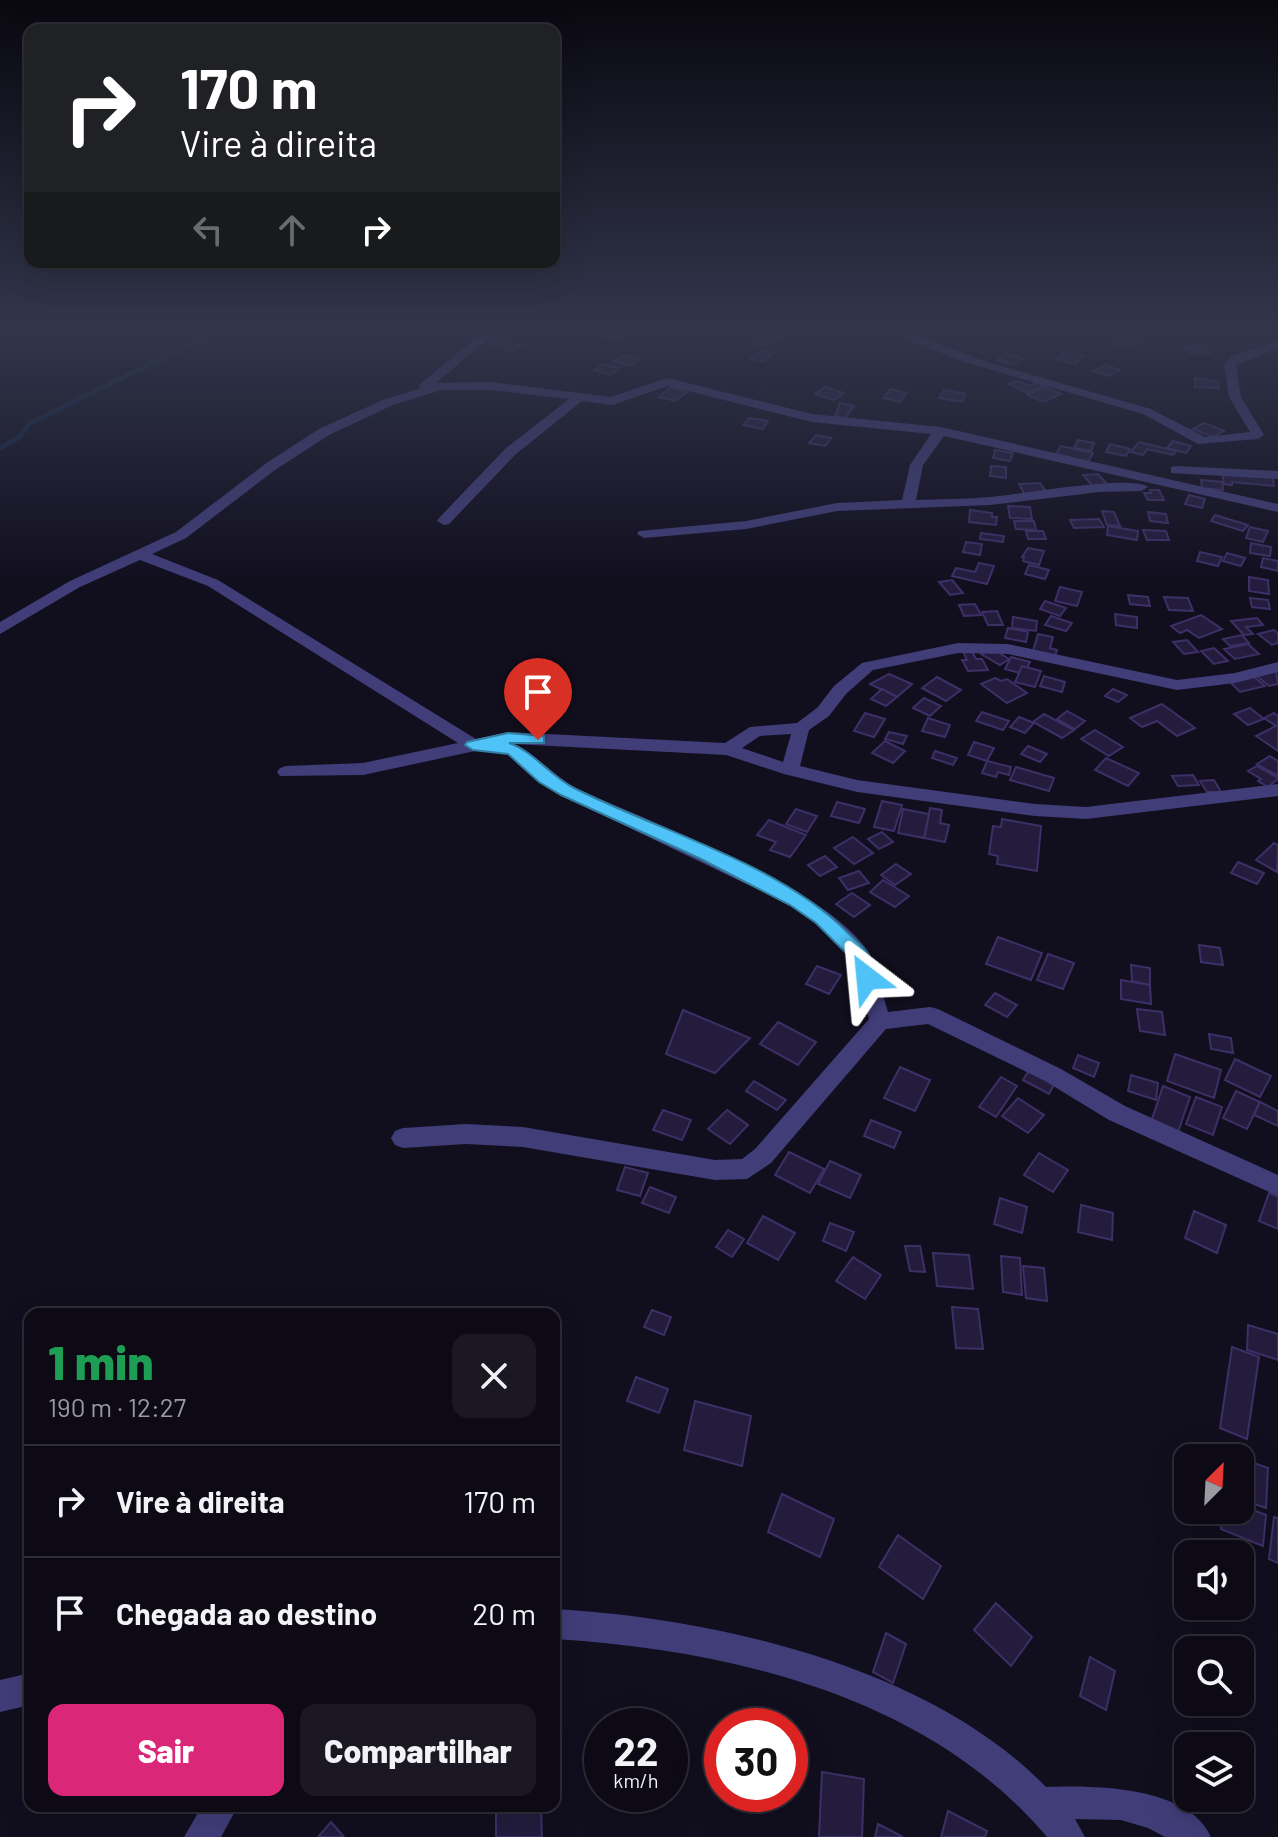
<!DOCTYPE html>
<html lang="pt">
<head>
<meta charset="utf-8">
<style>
	body { margin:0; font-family:Barlow,sans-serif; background:#1b1823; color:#f1f3f6; height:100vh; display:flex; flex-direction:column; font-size:30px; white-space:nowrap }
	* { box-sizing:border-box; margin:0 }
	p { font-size:26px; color:#9a9aa1 }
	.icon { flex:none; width:44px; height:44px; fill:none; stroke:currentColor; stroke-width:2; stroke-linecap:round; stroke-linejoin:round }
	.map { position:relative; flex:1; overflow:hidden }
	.details { position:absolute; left:24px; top:1308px; width:536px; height:504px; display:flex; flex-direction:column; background:#0d0a16; border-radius:16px; box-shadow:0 8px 32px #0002,0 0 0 2px #2d2b35 }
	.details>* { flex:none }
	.banner { position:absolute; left:24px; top:24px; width:536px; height:244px; border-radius:16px; box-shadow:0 8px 32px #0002,0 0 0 2px #2d2b35; background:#202124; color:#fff; overflow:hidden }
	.needle { width:52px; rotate:24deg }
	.buttons { position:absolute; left:1174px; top:1444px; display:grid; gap:16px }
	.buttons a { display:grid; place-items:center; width:80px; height:80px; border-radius:16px; background:#0d0a16; box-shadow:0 8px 32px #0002,0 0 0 2px #2d2b35; font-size:40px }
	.speed { position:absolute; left:584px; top:1708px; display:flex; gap:16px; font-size:40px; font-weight:700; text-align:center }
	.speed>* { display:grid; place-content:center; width:104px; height:104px; border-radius:50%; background:#0d0a16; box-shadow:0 8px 32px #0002,0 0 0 2px #2d2b35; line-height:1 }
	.speed small { font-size:20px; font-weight:400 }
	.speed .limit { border:12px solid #d22; background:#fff; color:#111 }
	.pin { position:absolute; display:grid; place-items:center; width:68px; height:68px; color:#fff; margin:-82px -34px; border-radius:50% 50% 50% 0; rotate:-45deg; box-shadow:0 0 8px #0007 }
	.pin .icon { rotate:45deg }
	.me { position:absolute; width:88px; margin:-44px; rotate:331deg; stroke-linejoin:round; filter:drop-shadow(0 0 6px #0008) }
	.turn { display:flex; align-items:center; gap:28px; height:168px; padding:0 24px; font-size:36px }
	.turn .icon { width:104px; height:104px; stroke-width:2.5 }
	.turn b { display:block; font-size:56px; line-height:68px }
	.lanes { display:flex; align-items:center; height:76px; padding:0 24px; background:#0003; justify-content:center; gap:40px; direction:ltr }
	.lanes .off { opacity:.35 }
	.round { display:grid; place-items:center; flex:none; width:84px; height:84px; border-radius:16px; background:#1b1823 }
	.head { display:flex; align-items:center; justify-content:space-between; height:136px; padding:0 24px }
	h1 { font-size:48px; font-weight:800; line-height:60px; color:#1e9e55 }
	.button { display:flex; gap:16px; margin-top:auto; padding:16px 24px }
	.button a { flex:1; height:92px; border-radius:16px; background:#db2777; color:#fff; font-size:32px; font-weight:800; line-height:92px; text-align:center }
	.button a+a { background:#1b1823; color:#f1f3f6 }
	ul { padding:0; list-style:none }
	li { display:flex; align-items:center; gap:24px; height:112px; padding:0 24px; border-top:2px solid #2d2b35 }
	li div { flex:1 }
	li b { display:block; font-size:30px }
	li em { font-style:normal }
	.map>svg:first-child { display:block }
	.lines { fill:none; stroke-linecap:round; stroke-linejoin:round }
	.stream { stroke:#122543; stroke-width:5 }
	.building { fill:#231c3d; stroke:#3c3067; stroke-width:2 }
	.minor { fill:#403d79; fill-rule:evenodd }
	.route { fill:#4fc3f7; stroke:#337fa1; stroke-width:2 }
</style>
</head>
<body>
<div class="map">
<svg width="1278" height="1837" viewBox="0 0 1278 1837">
	<rect width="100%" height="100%" fill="#110e1e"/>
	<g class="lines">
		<polyline class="stream" points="0,448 18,438 30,423 226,327"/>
	</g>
	<g class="building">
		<polygon points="617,329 628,334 612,340 601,335"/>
		<polygon points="768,334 781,338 764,347 751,343"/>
		<polygon points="1125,335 1139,339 1127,348 1113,344"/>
		<polygon points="499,339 521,346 513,351 491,343"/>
		<polygon points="1205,346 1210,353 1189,354 1184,347"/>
		<polygon points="762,350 774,353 763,362 751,359"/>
		<polygon points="1065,351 1083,355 1075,364 1057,359"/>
		<polygon points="1007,354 1023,359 1013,365 997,360"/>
		<polygon points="622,355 639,359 631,366 613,361"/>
		<polygon points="604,364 619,368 610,375 594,370"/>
		<polygon points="1105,365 1120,370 1110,376 1094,371"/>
		<polygon points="1195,378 1219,382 1219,388 1195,387"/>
		<polygon points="1019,381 1029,386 1037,383 1044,386 1027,393 1009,384"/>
		<polygon points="671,387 687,392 675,401 659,397"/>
		<polygon points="825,387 844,393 834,400 815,394"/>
		<polygon points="1045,387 1061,394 1043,402 1027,395"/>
		<polygon points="891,389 907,393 900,402 883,398"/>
		<polygon points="944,390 966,394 962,402 939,398"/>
		<polygon points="840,403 854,406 845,418 835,416"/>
		<polygon points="749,418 768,421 763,429 743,425"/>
		<polygon points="1204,423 1224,431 1213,437 1193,429"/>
		<polygon points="816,435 831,438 825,446 809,443"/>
		<polygon points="1078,440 1094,443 1091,451 1074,448"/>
		<polygon points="1173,441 1191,446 1186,453 1167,448"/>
		<polygon points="1139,442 1176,451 1173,455 1147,449 1143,455 1131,452"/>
		<polygon points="1110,444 1130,449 1126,456 1106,452"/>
		<polygon points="1061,446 1093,453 1088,462 1056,454"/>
		<polygon points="995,450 1013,453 1010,461 993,458"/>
		<polygon points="991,466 1006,467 1006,478 990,476"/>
		<polygon points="1222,473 1273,478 1274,486 1232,482 1232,485 1224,484"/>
		<polygon points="1098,474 1108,485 1093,486 1083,475"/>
		<polygon points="1201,480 1222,482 1223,490 1202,488"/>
		<polygon points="1040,483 1047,493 1025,495 1019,484"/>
		<polygon points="1150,490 1159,490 1164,500 1148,500 1144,493 1151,493"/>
		<polygon points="1189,495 1205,499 1202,508 1185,504"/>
		<polygon points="1008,506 1030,507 1032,519 1010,518"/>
		<polygon points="970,510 992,513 992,517 997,517 996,525 969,522"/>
		<polygon points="1102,511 1114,512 1120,526 1107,525"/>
		<polygon points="1148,512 1166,514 1168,523 1150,521"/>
		<polygon points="1215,515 1248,525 1243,531 1211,521"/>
		<polygon points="1099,519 1104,527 1074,528 1070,520"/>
		<polygon points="1014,521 1034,521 1036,530 1016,529"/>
		<polygon points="1108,526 1138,531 1137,540 1107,535"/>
		<polygon points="1250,527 1268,531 1263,542 1246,538"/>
		<polygon points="1143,530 1166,531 1169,540 1147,540"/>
		<polygon points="1026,531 1043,531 1046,539 1028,539"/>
		<polygon points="981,533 1004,536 1003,542 980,539"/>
		<polygon points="966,542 982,544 980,555 963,552"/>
		<polygon points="1251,543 1271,547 1270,556 1250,553"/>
		<polygon points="1028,548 1044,551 1039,565 1023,561 1024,557 1022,557"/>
		<polygon points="1200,552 1222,557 1218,566 1197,561"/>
		<polygon points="1227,553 1245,558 1241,566 1223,561"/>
		<polygon points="1263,558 1278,561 1278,571 1261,567"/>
		<polygon points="979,563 994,566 987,584 952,576 956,568 975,572"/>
		<polygon points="1029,565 1049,570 1045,579 1025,574"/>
		<polygon points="1249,577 1268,580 1269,594 1249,591"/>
		<polygon points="952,580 963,593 950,595 939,582"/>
		<polygon points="1060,587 1082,592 1077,606 1055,601"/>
		<polygon points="1128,595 1148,597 1150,606 1130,604"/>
		<polygon points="1164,597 1188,598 1193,611 1169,610"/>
		<polygon points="1250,598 1268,600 1270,609 1252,607"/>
		<polygon points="1045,601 1066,608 1060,616 1040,609"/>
		<polygon points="975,604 981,615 964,616 959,605"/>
		<polygon points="997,611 1003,625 988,625 982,612"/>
		<polygon points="1115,614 1137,617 1137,628 1116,625"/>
		<polygon points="1201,615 1222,629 1199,638 1187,630 1180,633 1171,626"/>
		<polygon points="1051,616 1072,623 1066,631 1045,625"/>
		<polygon points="1013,617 1037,621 1036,631 1012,628"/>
		<polygon points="1257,618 1263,625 1246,627 1253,634 1244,635 1231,621"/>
		<polygon points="1008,628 1028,632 1026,642 1005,638"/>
		<polygon points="1274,630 1278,633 1278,643 1272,645 1258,634"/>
		<polygon points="1038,634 1053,637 1050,648 1057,650 1055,656 1033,651"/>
		<polygon points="1242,635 1249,643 1230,646 1223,639"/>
		<polygon points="1187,640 1198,652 1184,654 1173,642"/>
		<polygon points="1248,644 1259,654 1235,659 1224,649"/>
		<polygon points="991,648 1009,659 1000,665 981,654"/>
		<polygon points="1214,648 1228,661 1214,664 1201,651"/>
		<polygon points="971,650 976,659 982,659 988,670 968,671 962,660 967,660 963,651"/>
		<polygon points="1011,657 1030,662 1024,674 1005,669"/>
		<polygon points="1022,666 1041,671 1035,687 1015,682"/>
		<polygon points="1276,671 1278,684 1269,686 1257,676"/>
		<polygon points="889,674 912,684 897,697 870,684"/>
		<polygon points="1044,676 1065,682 1062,692 1040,686"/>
		<polygon points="1253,676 1265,686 1240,692 1229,681"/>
		<polygon points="937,677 961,690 946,701 922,688"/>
		<polygon points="995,678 1001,681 1007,679 1027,693 1007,703 981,684"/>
		<polygon points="882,689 897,697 886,706 871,699"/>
		<polygon points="1113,689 1127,695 1118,702 1105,696"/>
		<polygon points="924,698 941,706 930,716 913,708"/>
		<polygon points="1162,704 1195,728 1177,736 1157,721 1142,727 1130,718"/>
		<polygon points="1250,708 1264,719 1248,725 1234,714"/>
		<polygon points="1067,711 1085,721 1075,729 1057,719"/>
		<polygon points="982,712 1009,721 1003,730 976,721"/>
		<polygon points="865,713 885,719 874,737 854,731"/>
		<polygon points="1274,713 1278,716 1278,751 1256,736 1276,726 1264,718"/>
		<polygon points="1044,714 1074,730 1062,738 1033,722"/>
		<polygon points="1019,717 1034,723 1025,733 1010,727"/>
		<polygon points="928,718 950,725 945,737 922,731"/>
		<polygon points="1095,730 1123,747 1109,756 1081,739"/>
		<polygon points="889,732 907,736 903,744 885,739"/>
		<polygon points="885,741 905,751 893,763 872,753"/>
		<polygon points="974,742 994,748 987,761 968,755"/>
		<polygon points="1028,746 1047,754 1040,762 1021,754"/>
		<polygon points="935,751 957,758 953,765 932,758"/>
		<polygon points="1270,756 1278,761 1278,776 1257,764"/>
		<polygon points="1106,758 1139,773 1128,786 1095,770"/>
		<polygon points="987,761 1011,767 1009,775 998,772 996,777 982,773"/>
		<polygon points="1257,766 1278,778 1278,779 1268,787 1258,781 1261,779 1248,771"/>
		<polygon points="1016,767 1054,778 1049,791 1010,780"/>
		<polygon points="1193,775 1199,785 1178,786 1172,776"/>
		<polygon points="1214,780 1221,792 1207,792 1200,781"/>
		<polygon points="882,801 902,805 894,831 874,827"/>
		<polygon points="837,802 865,809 859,823 831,816"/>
		<polygon points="930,808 942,810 940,823 949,825 945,842 924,838"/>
		<polygon points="796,809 817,816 807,832 786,824"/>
		<polygon points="903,809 929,814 924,838 898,833"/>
		<polygon points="1002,819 1041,826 1037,871 997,864 998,856 989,854 993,826 1001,827"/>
		<polygon points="769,820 806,835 790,857 770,850 776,842 757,835"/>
		<polygon points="882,832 893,842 879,849 868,839"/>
		<polygon points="853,837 873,853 854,864 834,848"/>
		<polygon points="1274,843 1278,845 1277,872 1256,860"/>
		<polygon points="825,856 837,867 820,876 808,865"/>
		<polygon points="1238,862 1264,873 1257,884 1231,873"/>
		<polygon points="896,864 911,874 895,885 881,875"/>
		<polygon points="859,871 869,883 848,890 839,878"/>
		<polygon points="883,880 909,896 895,907 870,892"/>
		<polygon points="852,893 870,905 854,917 836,904"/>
		<polygon points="998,937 1042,953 1031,980 986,964"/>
		<polygon points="1199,945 1220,948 1223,965 1201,962"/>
		<polygon points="1048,954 1074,963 1063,989 1037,980"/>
		<polygon points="1131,965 1150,968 1150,985 1132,981"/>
		<polygon points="817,966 841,975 829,994 806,984"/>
		<polygon points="1121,980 1150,985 1151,1004 1121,999"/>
		<polygon points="995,993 1017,1005 1007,1017 985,1005"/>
		<polygon points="1137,1009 1162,1012 1165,1035 1140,1031"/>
		<polygon points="683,1010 750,1038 715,1073 666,1054"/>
		<polygon points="778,1022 816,1042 798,1065 760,1044"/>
		<polygon points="1209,1034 1231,1038 1233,1053 1211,1049"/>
		<polygon points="1175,1054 1221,1070 1214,1098 1167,1081"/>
		<polygon points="1078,1055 1099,1063 1094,1077 1073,1068"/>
		<polygon points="1235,1059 1271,1076 1260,1097 1225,1080"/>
		<polygon points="900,1067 930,1080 915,1111 884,1098"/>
		<polygon points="1031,1067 1057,1079 1049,1094 1023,1080"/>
		<polygon points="1131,1075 1158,1083 1156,1100 1128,1091"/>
		<polygon points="1001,1077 1017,1086 996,1117 979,1107"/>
		<polygon points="754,1081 786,1100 777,1110 746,1091"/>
		<polygon points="1163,1086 1190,1097 1178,1132 1151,1122"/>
		<polygon points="1236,1091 1260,1102 1247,1129 1223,1118"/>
		<polygon points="1196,1097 1222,1107 1213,1135 1186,1124"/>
		<polygon points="1018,1098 1044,1115 1028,1133 1002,1116"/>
		<polygon points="1260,1102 1278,1111 1278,1126 1254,1115"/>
		<polygon points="663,1110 691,1120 682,1140 653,1130"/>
		<polygon points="727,1110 748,1125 730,1144 708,1129"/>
		<polygon points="871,1120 901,1132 894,1148 864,1136"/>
		<polygon points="789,1152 824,1169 810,1193 775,1175"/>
		<polygon points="1039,1153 1068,1170 1053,1192 1024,1175"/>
		<polygon points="830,1161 861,1175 850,1198 818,1184"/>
		<polygon points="625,1167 648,1173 640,1196 617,1190"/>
		<polygon points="650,1187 676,1197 669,1213 642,1203"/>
		<polygon points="1269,1193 1278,1197 1278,1229 1259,1221"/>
		<polygon points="1000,1198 1027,1207 1022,1233 994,1224"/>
		<polygon points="1081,1205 1113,1213 1112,1240 1078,1232"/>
		<polygon points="1194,1211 1226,1225 1217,1253 1185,1238"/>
		<polygon points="763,1216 795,1233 778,1260 747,1243"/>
		<polygon points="830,1223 854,1232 846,1251 823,1241"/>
		<polygon points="728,1230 744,1239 732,1257 716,1247"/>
		<polygon points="905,1246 920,1246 925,1272 910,1271"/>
		<polygon points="933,1253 969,1255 973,1289 937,1286"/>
		<polygon points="1001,1256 1020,1258 1022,1295 1003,1292"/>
		<polygon points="853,1257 881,1275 865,1299 836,1281"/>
		<polygon points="1023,1266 1044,1268 1047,1301 1026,1298"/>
		<polygon points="952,1307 978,1309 983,1349 956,1348"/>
		<polygon points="652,1310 671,1317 664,1335 644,1327"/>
		<polygon points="1248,1325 1278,1334 1278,1360 1247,1350"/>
		<polygon points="1232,1347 1259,1357 1247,1439 1220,1428"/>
		<polygon points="636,1377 668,1389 659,1413 627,1401"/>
		<polygon points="695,1401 751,1416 742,1466 684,1450"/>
		<polygon points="1240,1458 1268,1468 1266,1508 1240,1499"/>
		<polygon points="782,1494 834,1519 820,1557 768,1532"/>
		<polygon points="1240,1505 1266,1515 1263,1546 1221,1529 1223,1510 1240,1510"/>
		<polygon points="1274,1517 1278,1518 1278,1563 1269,1559"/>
		<polygon points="898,1535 941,1566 923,1599 879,1567"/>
		<polygon points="996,1603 1032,1637 1011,1666 974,1630"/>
		<polygon points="886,1633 906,1644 893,1683 873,1672"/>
		<polygon points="1090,1657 1115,1671 1106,1710 1080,1696"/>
		<polygon points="822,1772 864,1779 862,1837 819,1837"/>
		<polygon points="496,1806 541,1806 542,1837 496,1837"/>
		<polygon points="948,1811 987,1831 985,1837 941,1837"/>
		<polygon points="331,1822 344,1837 318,1837"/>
		<polygon points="878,1824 903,1837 875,1837"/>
	</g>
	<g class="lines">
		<g class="minor">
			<path d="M489,327H502L436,383L491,382L611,397L667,378L812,414L941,427L1278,504V512L944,436L923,465L916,500C941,499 965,499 990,497C1018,495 1131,474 1148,487L1141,491L1099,492L990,505L837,511L746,529L644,538L637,534L639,531L746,521L837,503L902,500L910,465L931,434L812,422L668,386L612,405L582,401L516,454L449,524L444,525L437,521L439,518L506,448L569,399L491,390H441L393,405L329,435L275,470L186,538L152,554L218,580L476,739L508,732L725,743L750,727L797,723L817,708L834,686L862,663L958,643L1008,644L1177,680L1235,673L1278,662V672L1235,683L1177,690L1008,654L958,653L873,670L846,694L829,716L809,730L800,766L857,780L1035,804L1086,807L1278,784V796L1086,819L1035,816L857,792L784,774L726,755L513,744C531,749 555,778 578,789C653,824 826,886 869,953C879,969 882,994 888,1012L930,1007L938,1009L1061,1069L1125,1106L1278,1175V1196L1109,1120L1045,1081L928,1024L886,1029L771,1163L747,1179L715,1180L523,1147L466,1144L403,1148L395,1145L391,1138L395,1131L403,1128L466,1124L523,1127L715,1160L742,1159L755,1149L869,1019L852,960L815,923L790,905L561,795L539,782L508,754L497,751H475L363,775L280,776L277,772L280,768L286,766L363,763L458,743L208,586L140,560L80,587L0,634V622L70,581L176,532L265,464L319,429L385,399L419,389L420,384ZM791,734L783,762L742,748L760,736Z"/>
			<polygon points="876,327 892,327 987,362 1151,409 1205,437 1250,432 1229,397 1224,365 1231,356 1278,341 1278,348 1236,365 1241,397 1264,435 1258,439 1198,444 1143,414 958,360"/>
			<polygon points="1176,466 1278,471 1278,479 1171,473 1171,467"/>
			<path d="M554,1609C716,1618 930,1667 1046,1787C1093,1785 1189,1786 1211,1837H1165L1148,1828L1121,1820L1075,1819L1085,1837H1047C928,1696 731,1650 554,1639Z"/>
			<polygon points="30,1673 30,1705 0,1712 0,1680"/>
			<polygon points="202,1806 238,1806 221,1837 184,1837"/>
		</g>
	</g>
	<linearGradient id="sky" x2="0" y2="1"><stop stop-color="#090810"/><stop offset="0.56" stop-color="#32364c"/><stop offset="1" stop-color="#32364c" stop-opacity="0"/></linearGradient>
	<rect width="1278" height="584" fill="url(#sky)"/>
	<path class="route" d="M508,733L544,736V743H509C533,751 550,776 574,788C661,832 779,863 848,933C855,940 865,947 869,955C873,962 874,971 877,978L874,983H860L853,960L816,923L790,905L701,859L561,795L539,782L508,754L473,750L465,745L467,742Z"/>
</svg>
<div class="buttons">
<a><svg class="needle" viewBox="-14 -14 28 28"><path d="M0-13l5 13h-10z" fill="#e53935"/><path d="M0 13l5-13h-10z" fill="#9a9aa1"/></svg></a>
<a><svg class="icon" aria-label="sound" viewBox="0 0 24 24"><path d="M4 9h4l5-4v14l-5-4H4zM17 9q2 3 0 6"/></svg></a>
<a><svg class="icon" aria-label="search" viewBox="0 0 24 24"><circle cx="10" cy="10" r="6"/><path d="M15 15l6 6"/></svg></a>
<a><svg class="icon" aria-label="layers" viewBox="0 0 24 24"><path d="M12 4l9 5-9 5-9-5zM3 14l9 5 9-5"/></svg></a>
</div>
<div class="speed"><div>22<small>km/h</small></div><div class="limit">30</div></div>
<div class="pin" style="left:538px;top:740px;background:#d93025"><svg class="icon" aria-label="arrive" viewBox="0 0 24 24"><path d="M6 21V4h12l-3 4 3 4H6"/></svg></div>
<svg class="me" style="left:867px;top:978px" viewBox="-20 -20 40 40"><path d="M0-17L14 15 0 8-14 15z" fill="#4fc3f7" stroke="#fff" stroke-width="4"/></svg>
<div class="banner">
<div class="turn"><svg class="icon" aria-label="right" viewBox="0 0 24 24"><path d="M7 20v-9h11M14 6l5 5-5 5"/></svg><div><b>170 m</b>Vire à direita</div></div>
<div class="lanes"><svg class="icon off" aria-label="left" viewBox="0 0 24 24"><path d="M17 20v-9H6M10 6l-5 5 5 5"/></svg><svg class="icon off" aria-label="ahead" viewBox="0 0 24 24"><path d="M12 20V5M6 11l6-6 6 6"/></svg><svg class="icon" aria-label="right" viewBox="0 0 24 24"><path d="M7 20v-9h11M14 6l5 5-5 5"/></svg></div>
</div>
<section class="details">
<div class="head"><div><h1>1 min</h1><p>190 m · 12:27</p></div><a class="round"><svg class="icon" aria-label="close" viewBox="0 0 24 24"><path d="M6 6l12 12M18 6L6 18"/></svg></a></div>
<ul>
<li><svg class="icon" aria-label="right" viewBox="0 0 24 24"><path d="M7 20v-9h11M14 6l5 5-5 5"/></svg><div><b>Vire à direita</b></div><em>170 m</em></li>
<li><svg class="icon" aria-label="arrive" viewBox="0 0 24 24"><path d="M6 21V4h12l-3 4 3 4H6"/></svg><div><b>Chegada ao destino</b></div><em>20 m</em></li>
</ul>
<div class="button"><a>Sair</a><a>Compartilhar</a></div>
</section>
</div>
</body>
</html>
